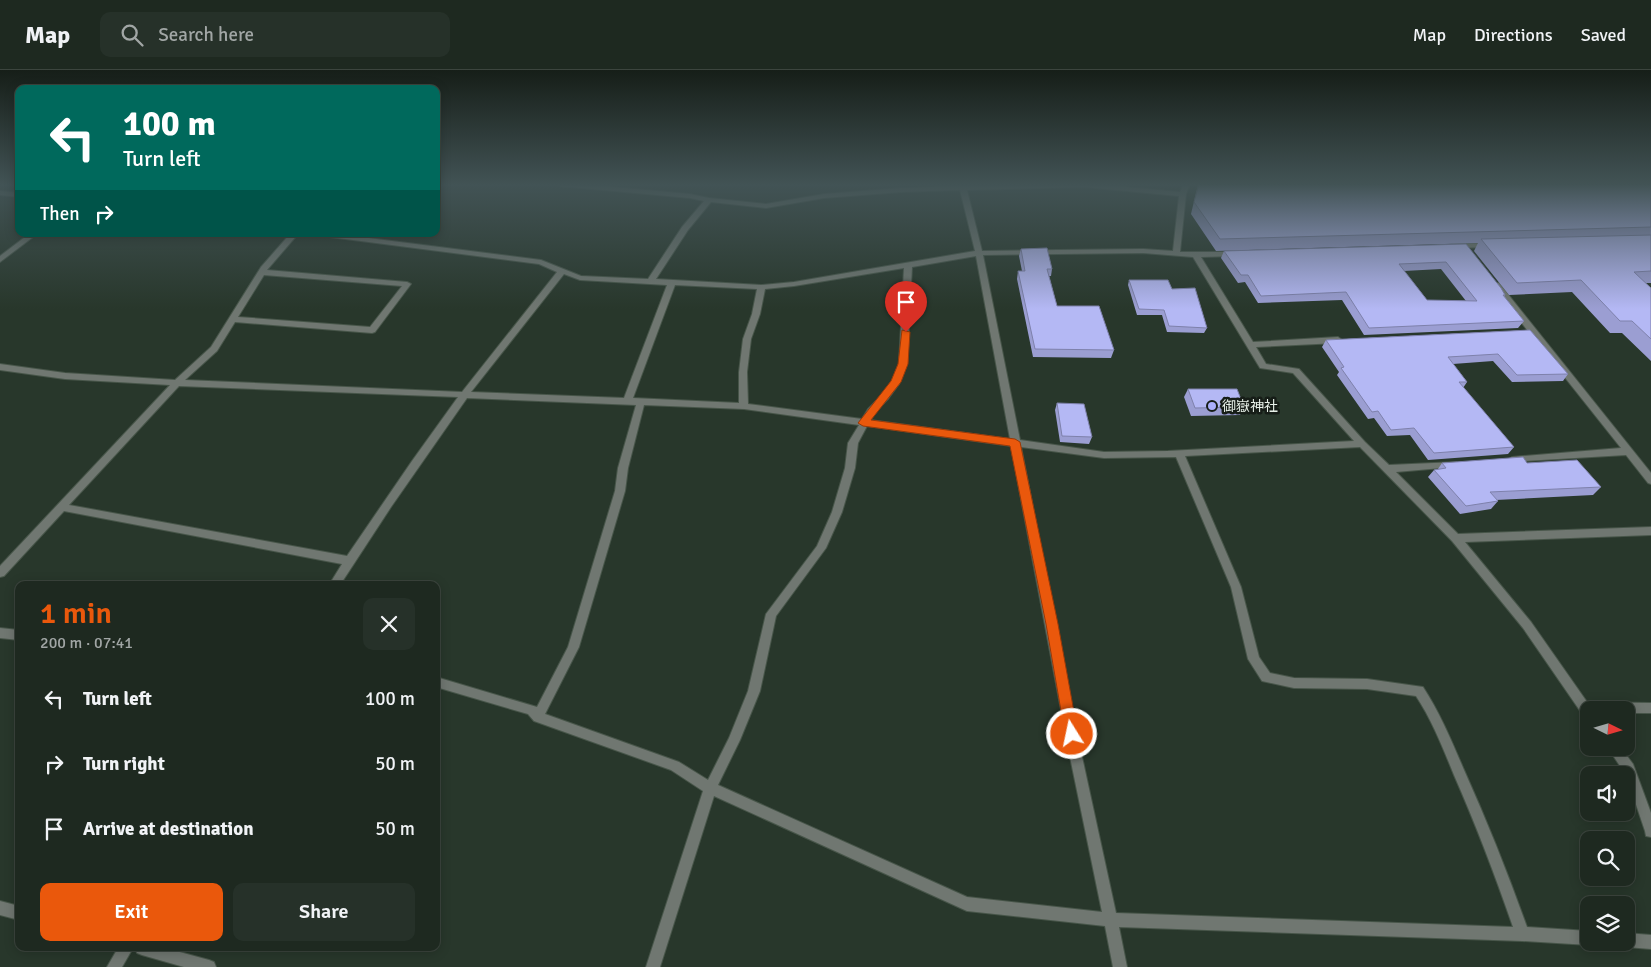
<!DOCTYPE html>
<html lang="en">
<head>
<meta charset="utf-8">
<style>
	body { margin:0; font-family:Signika,"Noto Sans JP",sans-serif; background:#263129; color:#f1f3f6; height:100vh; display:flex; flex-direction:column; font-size:19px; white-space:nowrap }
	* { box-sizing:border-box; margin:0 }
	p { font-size:16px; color:#a1a6a5 }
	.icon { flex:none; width:28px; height:28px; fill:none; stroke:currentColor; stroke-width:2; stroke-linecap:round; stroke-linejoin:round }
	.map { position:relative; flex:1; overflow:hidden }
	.side { position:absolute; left:15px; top:511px; width:425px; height:370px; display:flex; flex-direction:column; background:#1e2920; border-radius:10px; box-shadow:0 2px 12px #0003,0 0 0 1px #3c453e }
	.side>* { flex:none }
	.banner { position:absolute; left:15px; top:15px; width:425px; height:152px; border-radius:10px; box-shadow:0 2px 12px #0003,0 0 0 1px #3c453e; background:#00695c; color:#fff; overflow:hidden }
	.needle { width:32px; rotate:95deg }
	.controls { position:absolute; left:1580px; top:631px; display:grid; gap:10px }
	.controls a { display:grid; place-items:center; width:55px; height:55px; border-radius:10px; background:#1e2920; box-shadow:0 2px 12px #0003,0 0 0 1px #3c453e; font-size:25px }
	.pin { position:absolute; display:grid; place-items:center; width:42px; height:42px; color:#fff; margin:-51px -21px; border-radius:50% 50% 50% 0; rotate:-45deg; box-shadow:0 0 5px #0007 }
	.pin .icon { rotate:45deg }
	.me { position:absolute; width:55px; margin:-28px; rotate:350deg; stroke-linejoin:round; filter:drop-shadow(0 0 4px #0008) }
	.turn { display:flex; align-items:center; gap:18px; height:105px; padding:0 25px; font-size:22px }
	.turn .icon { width:65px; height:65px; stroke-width:2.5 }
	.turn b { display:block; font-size:35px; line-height:42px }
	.then { display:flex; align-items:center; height:48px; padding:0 25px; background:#0003; gap:10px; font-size:19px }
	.round { display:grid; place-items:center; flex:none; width:52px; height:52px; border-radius:10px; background:#263129 }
	.overview { display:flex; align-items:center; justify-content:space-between; height:85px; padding:0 25px }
	h1 { font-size:30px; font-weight:600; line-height:38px; color:#ea580c }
	.primary-button { display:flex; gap:10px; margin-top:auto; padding:10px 25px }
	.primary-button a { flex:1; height:58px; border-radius:10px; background:#ea580c; color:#fff; font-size:20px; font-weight:600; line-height:58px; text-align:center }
	.primary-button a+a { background:#263129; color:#f1f3f6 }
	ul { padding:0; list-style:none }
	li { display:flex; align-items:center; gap:15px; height:65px; padding:0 25px }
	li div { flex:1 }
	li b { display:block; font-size:19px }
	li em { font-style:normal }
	header { display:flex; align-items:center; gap:30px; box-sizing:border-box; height:70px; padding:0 25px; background:#1e2920; border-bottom:1px solid #3c453e }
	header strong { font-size:24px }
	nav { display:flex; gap:28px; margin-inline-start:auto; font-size:18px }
	.search { width:350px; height:45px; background:#263129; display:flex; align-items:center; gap:12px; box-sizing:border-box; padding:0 18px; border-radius:10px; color:#a1a6a5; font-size:19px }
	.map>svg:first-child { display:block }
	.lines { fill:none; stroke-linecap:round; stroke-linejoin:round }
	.minor-casing { stroke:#475549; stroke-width:2 }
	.tertiary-casing { stroke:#475549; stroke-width:2 }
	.minor { fill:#707771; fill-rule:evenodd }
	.tertiary { fill:#707771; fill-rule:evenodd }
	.wall { fill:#9b9ed2; fill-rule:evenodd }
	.building { fill:#b4b8f4; stroke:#7e81ab; fill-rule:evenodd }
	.route { fill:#ea580c; stroke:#983908 }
	.poi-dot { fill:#abaffb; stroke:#161d17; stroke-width:2 }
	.labels { text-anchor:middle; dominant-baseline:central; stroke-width:5; stroke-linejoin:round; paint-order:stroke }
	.poi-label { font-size:14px; fill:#e7f0e8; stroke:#161d17; text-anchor:start }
</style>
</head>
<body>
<header>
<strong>Map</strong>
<div class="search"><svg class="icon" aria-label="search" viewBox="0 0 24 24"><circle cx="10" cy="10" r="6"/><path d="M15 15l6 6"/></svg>Search here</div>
<nav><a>Map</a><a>Directions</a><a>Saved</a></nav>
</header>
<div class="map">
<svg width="1651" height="897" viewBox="0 0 1651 897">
	<rect width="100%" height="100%" fill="#28372b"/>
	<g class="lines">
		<defs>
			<g id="minor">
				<path d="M556,114H581L690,124L709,128L766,134L824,124L901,118L959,116V114H965L966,116L1095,114L1180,122L1184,114H1190L1186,124L1180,182H1238L1239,184L1235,186L1201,187L1253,272L1338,267L1342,270L1338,273L1256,277L1266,294L1299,299L1365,372L1389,395L1456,392L1458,394L1456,396L1453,397L1396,402L1458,464L1651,457V465L1465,472L1531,552L1587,632L1651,633V643H1626V640H1589V649L1585,648L1523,558L1452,471L1360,377L1185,386L1241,517L1259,587L1270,603L1294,608L1367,609L1423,617C1440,643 1452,672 1464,700C1487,751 1508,804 1527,857L1589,861V872L1594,873L1589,875L1522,871L1119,857L1127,897H1113L1105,856L967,841L714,726L660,897H646L703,721L671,700L534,651L528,644L436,617V607L537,637L568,577L615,421L618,398L636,335L467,328L391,437L340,515H329L342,494L64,441L4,506L0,507V496L170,315L65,309L0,300V294L65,303L175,310L211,277L261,197L290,164H298L267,200L407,212L411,214L375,262L372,263L235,252L217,281L185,310L462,322L557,202L539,194L322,166L318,164H337L541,190L581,206L648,209L682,157L704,131L690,128L559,116ZM1084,117L1179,126L1173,181L1143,179L982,181L967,120ZM960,120L975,181L794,212L761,215L656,209L688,160L711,132L766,138L824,128L901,122ZM1143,183L1193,187L1260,298L1293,303L1354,371L1168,381L1104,382L1020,370L983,185ZM976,186L1010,369L870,350L874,343L888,329L899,314L907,294L912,197ZM904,198L899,294L892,311L882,325L868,339L862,349L748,334L747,302L751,269L760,244L765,219L794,216ZM564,204L580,210L667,215L624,328L471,322ZM264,205L402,216L370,257L238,247ZM675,215L757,219L752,244L743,269L739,302V333L633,328ZM179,316L458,327L412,391L347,486L69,435ZM644,335L744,339L859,355L848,373L845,398L832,442L817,476L766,544L748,621L729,668L708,710L679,692L545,644L579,577L625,421L628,398ZM867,356L1011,376L1069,682L1102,842L967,827L718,715L740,670L760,621L776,546L826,478L842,442L855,398L858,373ZM1021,377L1104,388L1176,387L1231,517L1248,589L1262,611L1294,618L1367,619L1416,626C1432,650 1443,678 1454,705C1476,755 1495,805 1513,857L1116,843L1081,682Z"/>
				<polygon points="0,121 19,123 19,127 0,125"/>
				<polygon points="29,164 37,164 0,192 0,186"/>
				<polygon points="1490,173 1494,175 1493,177 1454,178 1450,176 1454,174"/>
				<polygon points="1493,213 1499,213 1651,403 1651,414 1648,413 1626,385 1509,392 1507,390 1512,387 1621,378 1493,217"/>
				<polygon points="0,558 19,560 19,570 0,568"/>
				<polygon points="1608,678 1621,678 1633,694 1651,743 1651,767 1646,766 1645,761 1626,705"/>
				<polygon points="1626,863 1651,865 1651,879 1626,877 1621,875 1620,872 1626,872"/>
				<polygon points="118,878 133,878 122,897 107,897"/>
			</g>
			<g id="tertiary">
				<polygon points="0,831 19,836 19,850 0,845"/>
				<polygon points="135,878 165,878 209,890 214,892 216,897 184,897 142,885 137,883"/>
			</g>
		</defs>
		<use href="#minor" class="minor-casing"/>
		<use href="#tertiary" class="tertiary-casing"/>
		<use href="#minor" class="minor"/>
		<use href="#tertiary" class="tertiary"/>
	</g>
	<g class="wall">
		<polygon points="1198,114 1651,114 1651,213 1645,213 1651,218 1651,291 1622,263 1610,263 1572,222 1509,225 1474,181 1478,173 1216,181 1191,144"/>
		<path d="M1466,174L1505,225L1504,226L1524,251L1518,258L1364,265L1342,230L1258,233L1245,212L1238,213L1221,188L1224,181ZM1441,199L1466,231L1427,230L1404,201Z"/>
		<polygon points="1021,179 1052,199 1051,206 1049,206 1057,236 1114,280 1111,288 1033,287 1017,209 1018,201 1022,201 1019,186"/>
		<polygon points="1129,210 1172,219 1207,258 1204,263 1167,262 1162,245 1137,245 1128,215"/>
		<polygon points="1530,260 1568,304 1563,311 1512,312 1493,291 1453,294 1467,312 1463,318 1514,377 1508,384 1428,390 1410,365 1387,366 1374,348 1368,349 1337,305 1339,302 1322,277 1326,270"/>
		<polygon points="1188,319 1244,337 1240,345 1191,346 1184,327"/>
		<polygon points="1057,333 1092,367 1089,374 1060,372 1055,340"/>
		<polygon points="1442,393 1527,393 1601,417 1593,425 1496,430 1498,431 1491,439 1460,444 1428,407 1434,400 1438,399"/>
	</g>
	<g class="building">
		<polygon points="1199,114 1651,114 1651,157 1220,169 1194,132"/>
		<polygon points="1651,165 1651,201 1634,202 1651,218 1651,269 1632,251 1620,251 1581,210 1517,213 1481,169"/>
		<path d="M1466,174L1501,218L1505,225H1503L1524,251L1369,258L1346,222L1261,226L1248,205H1241L1224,181ZM1446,192L1477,231L1427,230L1399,194Z"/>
		<polygon points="1047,178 1052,199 1047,199 1057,236 1099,236 1114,280 1035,279 1018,201 1025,201 1021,179"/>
		<polygon points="1129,210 1168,210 1172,219 1195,218 1207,258 1169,256 1164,240 1139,239"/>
		<polygon points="1530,260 1568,304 1517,305 1498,284 1448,287 1467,312 1459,312 1514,377 1434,383 1414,358 1391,360 1378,341 1372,342 1341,298 1344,297 1326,270"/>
		<polygon points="1188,319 1237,319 1244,337 1195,338"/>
		<polygon points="1057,333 1084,334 1092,367 1062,366"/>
		<polygon points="1523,387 1527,393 1577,390 1601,417 1490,422 1498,431 1466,436 1434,400 1446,398 1442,393"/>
	</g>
	<linearGradient id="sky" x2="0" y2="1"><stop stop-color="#161e18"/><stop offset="0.48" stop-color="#425355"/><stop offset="1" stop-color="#425355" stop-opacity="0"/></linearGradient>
	<rect width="1651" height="239" fill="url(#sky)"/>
	<polygon class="route" points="902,260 910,262 908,294 901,312 871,350 1015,369 1020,372 1058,554 1078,664 1076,668 1072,670 1067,668 1065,664 1046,554 1010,376 863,356 858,353 891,311 898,294"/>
	<circle class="poi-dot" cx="1212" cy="336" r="5"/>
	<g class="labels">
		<g class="poi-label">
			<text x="1222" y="336">御嶽神社</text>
		</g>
	</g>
</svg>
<div class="controls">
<a><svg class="needle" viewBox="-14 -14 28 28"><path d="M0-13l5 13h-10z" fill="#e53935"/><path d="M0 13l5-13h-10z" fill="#a1a6a5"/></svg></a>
<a><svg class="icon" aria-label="sound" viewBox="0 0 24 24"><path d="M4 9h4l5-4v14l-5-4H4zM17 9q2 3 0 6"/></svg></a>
<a><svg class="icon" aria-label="search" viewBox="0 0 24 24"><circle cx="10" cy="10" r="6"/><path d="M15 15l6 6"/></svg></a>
<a><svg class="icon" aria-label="layers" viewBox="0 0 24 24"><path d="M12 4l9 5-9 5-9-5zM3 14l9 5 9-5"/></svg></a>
</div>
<div class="pin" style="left:906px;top:262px;background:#d93025"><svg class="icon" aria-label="arrive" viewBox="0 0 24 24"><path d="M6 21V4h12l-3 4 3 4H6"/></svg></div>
<svg class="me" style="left:1072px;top:664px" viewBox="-20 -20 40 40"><circle r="17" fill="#ea580c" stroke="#fff" stroke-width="3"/><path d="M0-11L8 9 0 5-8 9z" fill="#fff"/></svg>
<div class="banner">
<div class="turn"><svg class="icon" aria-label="left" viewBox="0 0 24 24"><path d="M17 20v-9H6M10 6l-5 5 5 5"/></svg><div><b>100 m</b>Turn left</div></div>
<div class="then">Then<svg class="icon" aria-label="right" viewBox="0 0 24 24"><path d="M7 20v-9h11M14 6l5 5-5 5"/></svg></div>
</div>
<section class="side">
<div class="overview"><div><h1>1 min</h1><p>200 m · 07:41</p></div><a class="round"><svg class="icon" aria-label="close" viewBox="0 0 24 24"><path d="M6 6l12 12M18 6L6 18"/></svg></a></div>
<ul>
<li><svg class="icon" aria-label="left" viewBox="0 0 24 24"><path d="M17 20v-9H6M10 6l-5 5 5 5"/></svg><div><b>Turn left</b></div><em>100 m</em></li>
<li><svg class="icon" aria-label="right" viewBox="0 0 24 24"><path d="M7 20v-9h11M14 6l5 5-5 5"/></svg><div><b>Turn right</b></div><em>50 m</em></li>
<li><svg class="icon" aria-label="arrive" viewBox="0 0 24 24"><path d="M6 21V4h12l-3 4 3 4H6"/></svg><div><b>Arrive at destination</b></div><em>50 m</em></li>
</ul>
<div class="primary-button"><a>Exit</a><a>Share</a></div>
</section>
</div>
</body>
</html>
